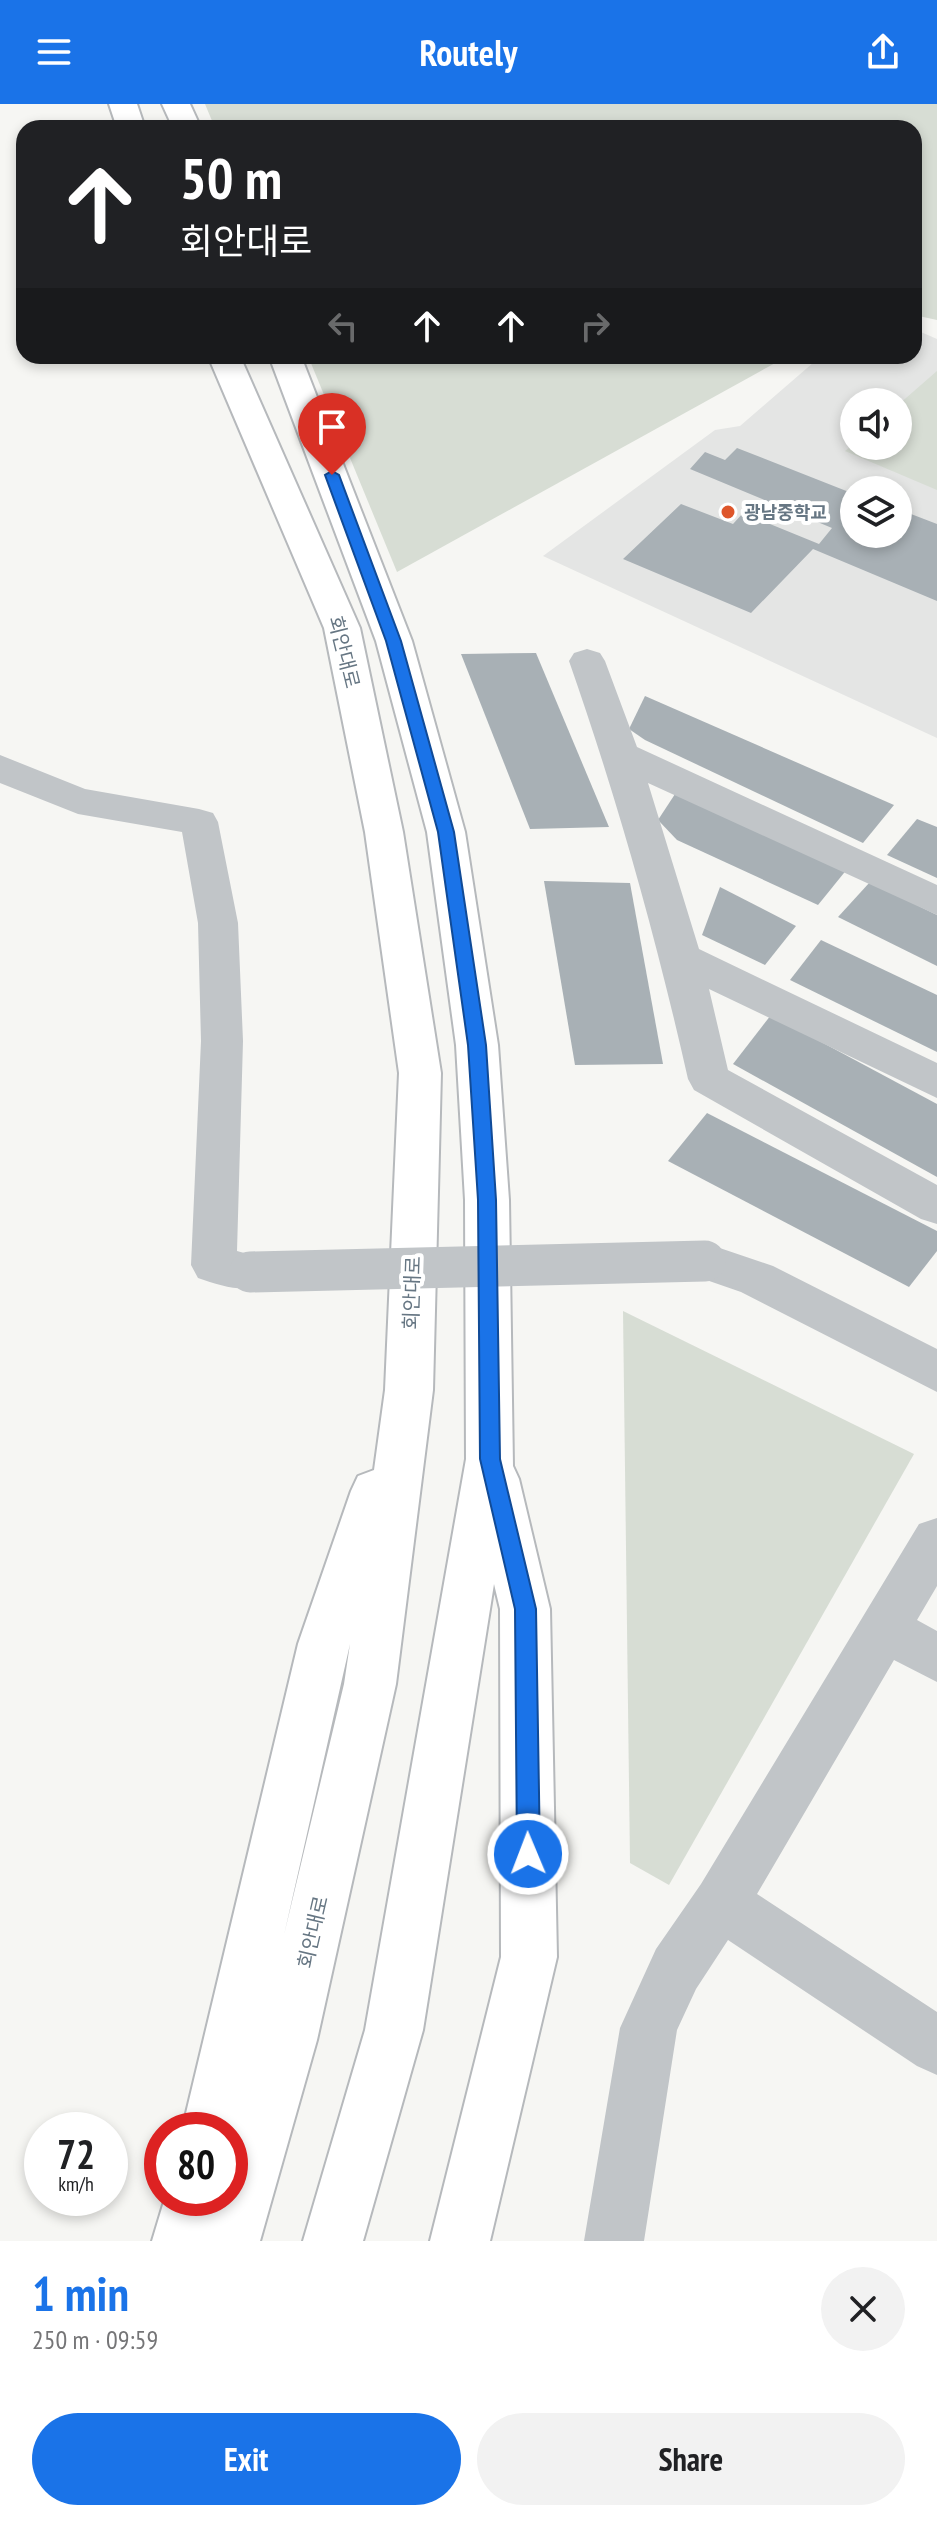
<!DOCTYPE html>
<html lang="en">
<head>
<meta charset="utf-8">
<style>
	body { margin:0; font-family:"PT Sans Narrow","Noto Sans KR",sans-serif; background:#f2f2f2; color:#202124; height:100vh; display:flex; flex-direction:column; font-size:30px; white-space:nowrap }
	* { box-sizing:border-box; margin:0 }
	p { font-size:26px; color:#757577 }
	.icon { flex:none; width:44px; height:44px; fill:none; stroke:currentColor; stroke-width:2; stroke-linecap:round; stroke-linejoin:round }
	.map { position:relative; height:2137px; overflow:hidden }
	.side { display:flex; flex-direction:column; background:#fff; flex:1 }
	.side>* { flex:none }
	.hud { position:absolute; left:16px; top:16px; width:906px; height:244px; border-radius:24px; box-shadow:0 4px 12px #0003; background:#202124; color:#fff; overflow:hidden }
	.fabs { position:absolute; left:840px; top:284px; display:grid; gap:16px }
	.fabs a { display:grid; place-items:center; width:72px; height:72px; border-radius:50%; background:#fff; box-shadow:0 4px 12px #0003; font-size:40px }
	.speed { position:absolute; left:24px; top:2008px; display:flex; gap:16px; font-size:40px; font-weight:700; text-align:center }
	.speed>* { display:grid; place-content:center; width:104px; height:104px; border-radius:50%; background:#fff; box-shadow:0 4px 12px #0003; line-height:1 }
	.speed small { font-size:20px; font-weight:400 }
	.speed .limit { border:12px solid #d22; background:#fff; color:#111 }
	.pin { position:absolute; display:grid; place-items:center; width:68px; height:68px; color:#fff; margin:-82px -34px; border-radius:50% 50% 50% 0; rotate:-45deg; box-shadow:0 0 8px #0007 }
	.pin .icon { rotate:45deg }
	.me { position:absolute; width:88px; margin:-44px; rotate:359deg; stroke-linejoin:round; filter:drop-shadow(0 0 6px #0008) }
	.turn { display:flex; align-items:center; gap:28px; height:168px; padding:0 32px; font-size:36px }
	.turn .icon { width:104px; height:104px; stroke-width:2.5 }
	.turn b { display:block; font-size:56px; line-height:68px }
	.lanes { display:flex; align-items:center; height:76px; padding:0 32px; background:#0003; justify-content:center; gap:40px; direction:ltr }
	.lanes .off { opacity:.35 }
	.round { display:grid; place-items:center; flex:none; width:84px; height:84px; border-radius:42px; background:#f2f2f2 }
	.head { display:flex; align-items:center; justify-content:space-between; height:136px; padding:0 32px }
	h1 { font-size:48px; font-weight:800; line-height:60px; color:#1a73e8 }
	.button { display:flex; gap:16px; margin-top:auto; padding:16px 32px }
	.button a { flex:1; height:92px; border-radius:48px; background:#1a73e8; color:#fff; font-size:32px; font-weight:800; line-height:92px; text-align:center }
	.button a+a { background:#f2f2f2; color:#202124 }
	header { display:flex; justify-content:space-between; align-items:center; height:104px; padding:0 32px; background:#1a73e8; color:#fff; font-size:36px; font-weight:800 }
	.map>svg:first-child { display:block }
	.built { fill:#e4e5e4; fill-rule:evenodd }
	.green { fill:#d7ddd4 }
	.building { fill:#a8b0b5 }
	.lines { fill:none; stroke-linecap:round; stroke-linejoin:round }
	.highway-casing { stroke:#b6b9bc; stroke-width:4 }
	.minor { fill:#c1c5c8; fill-rule:evenodd }
	.highway { fill:#fff; fill-rule:evenodd }
	.minor-bridge { stroke:#c1c5c8; stroke-width:41 }
	.route { fill:#1a73e8; stroke:#114b97; stroke-width:2 }
	.poi-dot { fill:#de562b; stroke:#fff; stroke-width:3 }
	.labels { text-anchor:middle; dominant-baseline:central; stroke-width:8; stroke-linejoin:round; paint-order:stroke }
	.far-poi-label { font-size:18px; font-weight:bold; fill:#667683; stroke:#fff; text-anchor:start }
	.street-label { font-size:20px; fill:#667683; stroke:#fff }
</style>
</head>
<body>
<header><svg class="icon" aria-label="menu" viewBox="0 0 24 24"><path d="M4 6h16M4 12h16M4 18h16"/></svg>Routely<svg class="icon" aria-label="share" viewBox="0 0 24 24"><path d="M12 15V3M7 8l5-5 5 5M5 13v7h14v-7"/></svg></header>
<div class="map">
<svg width="937" height="2137" viewBox="0 0 937 2137">
	<rect width="100%" height="100%" fill="#f6f6f3"/>
	<path class="built" d="M914,225L937,235V634L543,452L715,326L740,322L821,252H914ZM854,298H898V342H854ZM854,386H898V430H854Z"/>
	<g class="green">
		<polygon points="205,0 937,0 937,216 914,211 914,24 215,24"/>
		<polygon points="308,252 788,252 397,468"/>
		<polygon points="937,267 937,386 845,347 854,340 854,342 898,342 898,301"/>
		<polygon points="623,1207 914,1350 669,1781 630,1759"/>
	</g>
	<g class="building">
		<polygon points="737,344 854,390 854,399 850,404 854,406 854,430 898,430 898,405 937,420 937,497 813,445 751,509 623,455 681,400 733,420 743,409 819,440 832,424 690,365 705,348 725,356"/>
		<polygon points="536,549 609,723 530,725 461,550"/>
		<polygon points="645,592 894,701 863,739 645,636 629,625"/>
		<polygon points="677,687 848,764 818,801 677,736 658,716"/>
		<polygon points="917,715 937,723 937,774 887,751"/>
		<polygon points="544,777 630,779 663,960 575,961"/>
		<polygon points="870,778 937,811 937,862 838,813"/>
		<polygon points="720,783 796,822 765,861 702,831"/>
		<polygon points="821,836 937,891 937,948 790,876"/>
		<polygon points="771,911 937,1000 937,1073 733,960"/>
		<polygon points="707,1009 937,1127 937,1147 909,1183 668,1057"/>
	</g>
	<g class="lines">
		<defs>
			<g id="highway">
				<polygon points="109,0 137,0 145,24 117,24"/>
				<polygon points="162,0 190,0 201,24 173,24"/>
				<path d="M208,252H240L360,524L403,728L441,969L433,1286L396,1580L317,1936L260,2137H152L165,2094H230V2026H182L298,1540L351,1387L358,1372L374,1366L385,1286L399,969L365,728L324,524ZM350,1540L344,1580L284,1831Z"/>
				<polygon points="269,252 301,252 412,537 465,728 498,941 509,1096 513,1362 519,1375 550,1505 557,1853 490,2137 430,2137 501,1853 500,1505 494,1480 423,1926 363,2137 303,2137 365,1926 466,1355 465,1096 456,941 427,728 376,537"/>
			</g>
		</defs>
		<use href="#highway" class="highway-casing"/>
		<g class="minor">
			<path d="M587,545L600,549L605,557L637,643L937,781V811L648,679L699,845L937,959V994L709,885L728,966L937,1081V1120L921,1115L694,986L688,975C656,833 617,694 569,557L574,549Z"/>
			<path d="M0,651L85,685L199,705L213,709L218,718L238,819L243,937L237,1147L266,1155L273,1168L266,1181C243,1189 221,1182 198,1174L191,1161L201,937L198,819L182,728L78,710L0,679Z"/>
			<polygon points="705,1139 773,1162 937,1245 937,1288 741,1188 689,1170 682,1157 689,1144"/>
			<polygon points="937,1414 937,1482 917,1516 937,1527 937,1578 894,1556 757,1790 937,1908 937,1971 917,1962 728,1836 696,1885 677,1926 644,2137 584,2137 620,1924 656,1845 701,1780 919,1420"/>
		</g>
		<use href="#highway" class="highway"/>
		<polyline class="minor-bridge" points="250,1168 705,1157"/>
	</g>
	<polygon class="route" points="332,367 339,371 401,537 454,728 486,941 496,1096 500,1355 536,1505 540,1750 536,1758 528,1761 520,1758 517,1750 515,1505 480,1355 478,1096 468,941 438,728 386,537 325,371"/>
	<circle class="poi-dot" cx="728" cy="408" r="8"/>
	<g class="labels">
		<g class="far-poi-label">
			<text x="744" y="408">광남중학교</text>
		</g>
		<g class="street-label">
			<text transform="translate(344 548) rotate(76)">회안대로</text>
			<text transform="translate(412 1189) rotate(-88)">회안대로</text>
			<text transform="translate(313 1828) rotate(-77)">회안대로</text>
		</g>
	</g>
</svg>
<div class="fabs">
<a><svg class="icon" aria-label="sound" viewBox="0 0 24 24"><path d="M4 9h4l5-4v14l-5-4H4zM17 9q2 3 0 6"/></svg></a>
<a><svg class="icon" aria-label="layers" viewBox="0 0 24 24"><path d="M12 4l9 5-9 5-9-5zM3 14l9 5 9-5"/></svg></a>
</div>
<div class="speed"><div>72<small>km/h</small></div><div class="limit">80</div></div>
<div class="pin" style="left:332px;top:371px;background:#d93025"><svg class="icon" aria-label="arrive" viewBox="0 0 24 24"><path d="M6 21V4h12l-3 4 3 4H6"/></svg></div>
<svg class="me" style="left:528px;top:1750px" viewBox="-20 -20 40 40"><circle r="17" fill="#1a73e8" stroke="#fff" stroke-width="3"/><path d="M0-11L8 9 0 5-8 9z" fill="#fff"/></svg>
<div class="hud">
<div class="turn"><svg class="icon" aria-label="ahead" viewBox="0 0 24 24"><path d="M12 20V5M6 11l6-6 6 6"/></svg><div><b>50 m</b>회안대로</div></div>
<div class="lanes"><svg class="icon off" aria-label="left" viewBox="0 0 24 24"><path d="M17 20v-9H6M10 6l-5 5 5 5"/></svg><svg class="icon" aria-label="ahead" viewBox="0 0 24 24"><path d="M12 20V5M6 11l6-6 6 6"/></svg><svg class="icon" aria-label="ahead" viewBox="0 0 24 24"><path d="M12 20V5M6 11l6-6 6 6"/></svg><svg class="icon off" aria-label="right" viewBox="0 0 24 24"><path d="M7 20v-9h11M14 6l5 5-5 5"/></svg></div>
</div>
</div>
<section class="side">
<div class="head"><div><h1>1 min</h1><p>250 m · 09:59</p></div><a class="round"><svg class="icon" aria-label="close" viewBox="0 0 24 24"><path d="M6 6l12 12M18 6L6 18"/></svg></a></div>
<div class="button"><a>Exit</a><a>Share</a></div>
</section>
</body>
</html>
